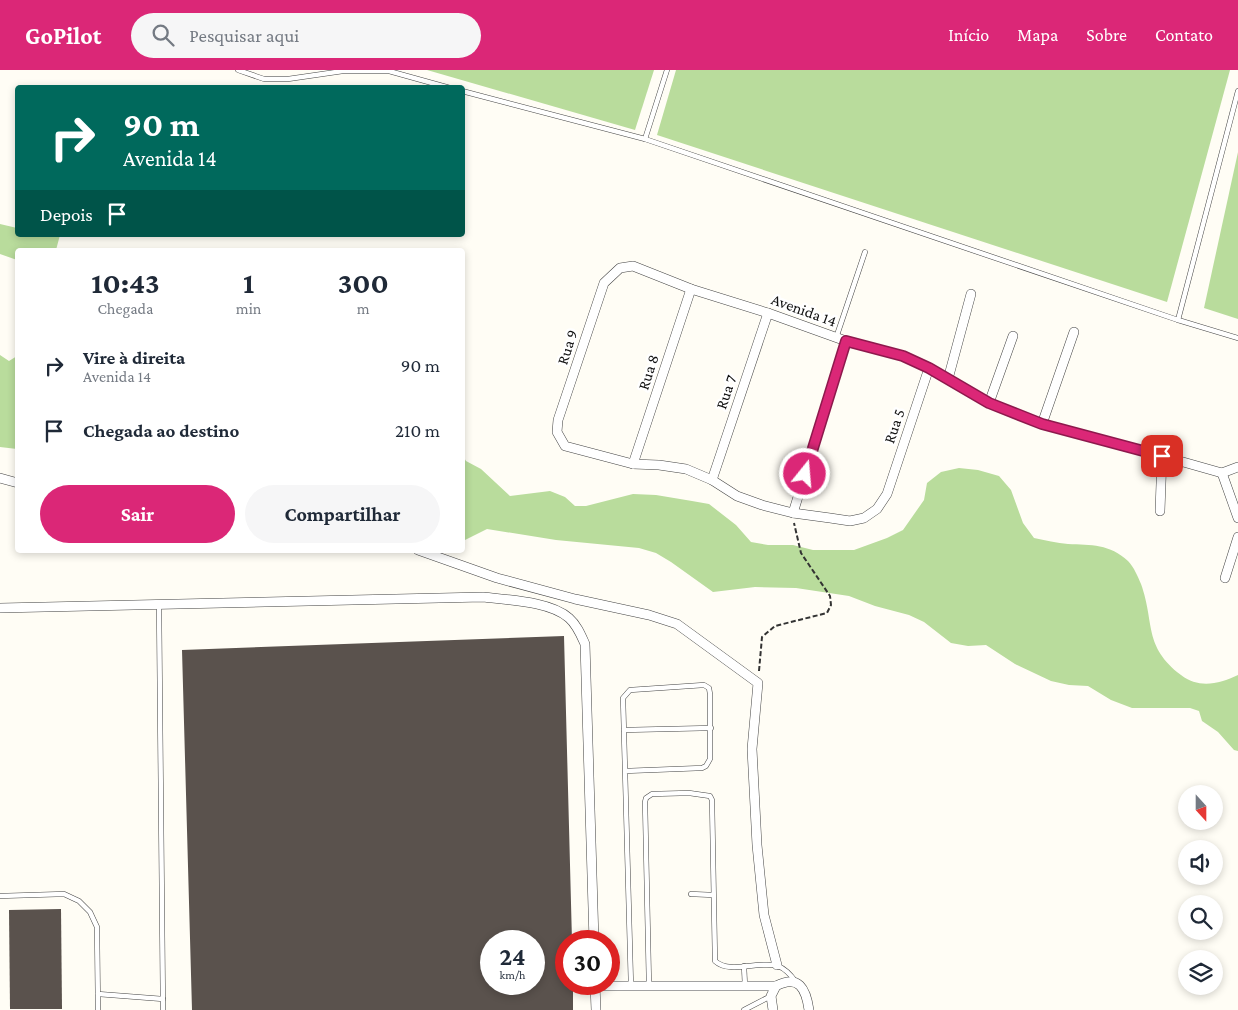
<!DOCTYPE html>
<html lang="pt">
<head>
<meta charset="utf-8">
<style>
	body { margin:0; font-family:"Crimson Pro",serif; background:#f6f6f7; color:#1f2937; height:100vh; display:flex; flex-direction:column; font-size:19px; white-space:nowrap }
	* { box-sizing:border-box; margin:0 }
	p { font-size:16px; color:#747a83 }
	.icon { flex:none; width:28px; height:28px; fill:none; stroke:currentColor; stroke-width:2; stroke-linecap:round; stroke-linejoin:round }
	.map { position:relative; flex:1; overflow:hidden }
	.side { position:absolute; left:15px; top:178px; width:450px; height:305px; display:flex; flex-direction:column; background:#fff; border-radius:5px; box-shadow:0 2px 8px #0003 }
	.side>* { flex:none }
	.banner { position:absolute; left:15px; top:15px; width:450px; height:152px; border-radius:5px; box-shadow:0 2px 8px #0003; background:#00695c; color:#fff; overflow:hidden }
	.needle { width:32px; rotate:159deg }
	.buttons { position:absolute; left:1178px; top:715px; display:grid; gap:10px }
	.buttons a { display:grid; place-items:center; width:45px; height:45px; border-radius:50%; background:#fff; box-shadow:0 2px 8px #0003; font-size:25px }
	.speed { position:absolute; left:480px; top:860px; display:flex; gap:10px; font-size:25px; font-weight:700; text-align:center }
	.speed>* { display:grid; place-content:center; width:65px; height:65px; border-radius:50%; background:#fff; box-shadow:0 2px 8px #0003; line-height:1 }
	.speed small { font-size:12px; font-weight:400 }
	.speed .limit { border:8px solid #d22; background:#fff; color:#111 }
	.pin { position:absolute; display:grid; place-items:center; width:42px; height:42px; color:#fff; margin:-21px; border-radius:10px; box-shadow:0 2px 8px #0006 }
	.me { position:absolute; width:55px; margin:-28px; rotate:17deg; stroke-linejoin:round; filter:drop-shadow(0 0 4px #0008) }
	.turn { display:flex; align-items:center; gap:18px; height:105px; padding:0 25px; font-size:22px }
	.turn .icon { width:65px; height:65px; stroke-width:2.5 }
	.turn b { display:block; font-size:35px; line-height:42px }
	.then { display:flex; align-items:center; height:48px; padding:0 25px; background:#0003; gap:10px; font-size:19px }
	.eta { display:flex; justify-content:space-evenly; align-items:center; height:85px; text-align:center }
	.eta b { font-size:30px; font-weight:700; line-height:35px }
	.primary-button { display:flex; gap:10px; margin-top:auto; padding:10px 25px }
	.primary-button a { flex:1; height:58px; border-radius:30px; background:#db2777; color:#fff; font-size:20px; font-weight:700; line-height:58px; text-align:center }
	.primary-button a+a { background:#f6f6f7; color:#1f2937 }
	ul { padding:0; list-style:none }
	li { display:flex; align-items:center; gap:15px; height:65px; padding:0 25px }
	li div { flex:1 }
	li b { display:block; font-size:19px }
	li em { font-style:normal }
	header { display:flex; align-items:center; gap:30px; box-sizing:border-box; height:70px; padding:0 25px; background:#db2777; color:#fff }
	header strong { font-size:24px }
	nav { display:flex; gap:28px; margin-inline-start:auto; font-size:18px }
	.search { width:350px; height:45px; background:#f6f6f7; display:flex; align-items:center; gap:12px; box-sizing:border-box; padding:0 18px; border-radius:28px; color:#747a83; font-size:19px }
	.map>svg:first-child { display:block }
	.forest { fill:#b9dc9c }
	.building { fill:#5a524d; fill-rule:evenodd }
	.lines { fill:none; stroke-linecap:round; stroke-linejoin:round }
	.service-casing { stroke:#444; stroke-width:5.5 }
	.minor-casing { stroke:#444; stroke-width:10 }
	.path { stroke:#333; stroke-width:2; stroke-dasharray:5 2.5; stroke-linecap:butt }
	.service { stroke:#fff; stroke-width:4.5 }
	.minor { stroke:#fff; stroke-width:9 }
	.route-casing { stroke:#8e194d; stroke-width:12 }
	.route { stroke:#db2777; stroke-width:9 }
	.labels { text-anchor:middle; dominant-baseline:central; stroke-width:5; stroke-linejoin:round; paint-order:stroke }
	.street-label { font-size:16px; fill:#111; stroke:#fff }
</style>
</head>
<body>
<header>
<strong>GoPilot</strong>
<div class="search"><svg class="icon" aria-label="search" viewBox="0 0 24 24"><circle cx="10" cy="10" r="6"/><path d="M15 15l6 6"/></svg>Pesquisar aqui</div>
<nav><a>Início</a><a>Mapa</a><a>Sobre</a><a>Contato</a></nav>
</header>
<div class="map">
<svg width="1238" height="940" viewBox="0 0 1238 940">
	<rect width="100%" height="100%" fill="#fffdf5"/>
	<g class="forest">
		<polygon points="427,0 654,0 635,60"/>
		<polygon points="676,0 1230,0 1167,232 657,65"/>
		<polygon points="1238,82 1238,249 1204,238"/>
		<polygon points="0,154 17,158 18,165 60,165 56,180 18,180 17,190 0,184"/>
		<polygon points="0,285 9,291 17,286 17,379 0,377"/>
		<path d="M463,386L466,391L481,399L510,426L550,421L565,427L575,436H586L633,424L656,425L692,431L709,434L736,455L751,472L768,475H793L813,480H854L887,468L903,460L924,430L927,413L941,402L959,398L978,400L999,406L1011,420L1023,453L1034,468C1045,470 1057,473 1068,474C1091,475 1110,474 1128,491C1134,497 1138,507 1141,514C1155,553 1143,576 1181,605C1199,619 1219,614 1238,605V681L1234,680L1218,662L1202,651L1199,641L1190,638H1132L1111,630L1088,616L1069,615L1051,611L1015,594L986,575L968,576L951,573L924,552L909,545L875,536L849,526L796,518L755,517L713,522L671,492L656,483L639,478L556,470L487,459L463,471Z"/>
	</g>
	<g class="building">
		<path d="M564,566L572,871H566V914H573V940H192L182,580ZM491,871H534V914H491Z"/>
		<polygon points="61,839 62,939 10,939 9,840"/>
	</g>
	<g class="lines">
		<defs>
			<g id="service">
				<polyline points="238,0 264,9 288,9 343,1 389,1 450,18"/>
				<polyline points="462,21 645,69 1178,250 1238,268"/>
				<polyline points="645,69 667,0"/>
				<polyline points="1178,250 1238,21"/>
				<polyline points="836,268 865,182"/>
				<polyline points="159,534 163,940"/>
				<polyline points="624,660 711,658"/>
				<polyline points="625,701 702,698 706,696 710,689 710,624 709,618 704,615 630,620 623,628 631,916"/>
				<polyline points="691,824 713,825"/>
				<polyline points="0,826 64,824 79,831 90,842 97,857 98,940"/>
				<polyline points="744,896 745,916"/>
				<path d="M649,915L645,732L646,728L652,724L689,723L710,726L712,730L715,891C730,905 760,890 778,896C786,899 791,905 796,912"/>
				<polyline points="98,924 163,929"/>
				<polyline points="744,940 771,926"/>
			</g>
			<g id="minor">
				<polyline points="929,298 887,424 877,439 864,448 850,451 830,448 793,443 762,435 737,426 712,410 686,399 659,395 633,394 565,376 557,362 558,350 604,213 620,198 633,196 691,219 768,243 846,271 903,286 929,298 989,333 1042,354 1162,386 1222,403"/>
				<polyline points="948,309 971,224"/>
				<polyline points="989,333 1013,266"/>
				<polyline points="1042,354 1074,262"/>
				<polyline points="633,394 691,219"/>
				<polyline points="1222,403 1238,448"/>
				<polyline points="1222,403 1238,397"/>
				<polyline points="0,408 18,413"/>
				<polyline points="712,410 768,243"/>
				<polyline points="1160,441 1162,386"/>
				<polyline points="793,443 846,271"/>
				<polyline points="418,480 497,508 575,529 649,545 677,554 758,613 752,679 757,775 764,845 777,895"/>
				<polyline points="1225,508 1238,467"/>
				<path d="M0,538L483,527C507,530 550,531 569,548C577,555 581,565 585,574L594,871"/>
				<polyline points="595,914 596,940"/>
				<polyline points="595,916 776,916"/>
				<path d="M773,940L771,926L776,916C799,904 806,919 809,940"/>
			</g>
		</defs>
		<use href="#service" class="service-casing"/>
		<use href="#minor" class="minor-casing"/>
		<polyline class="path" points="759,601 762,567 775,556 827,543 831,535 830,526 801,483 794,453"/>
		<use href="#service" class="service"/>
		<use href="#minor" class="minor"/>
	</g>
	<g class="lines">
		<defs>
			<polyline id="route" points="805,404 846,271 903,286 929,298 989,333 1042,354 1162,386"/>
		</defs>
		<use href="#route" class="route-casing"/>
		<use href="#route" class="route"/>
	</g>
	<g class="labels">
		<g class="street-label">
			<text transform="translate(804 240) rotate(20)">Avenida 14</text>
			<text transform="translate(567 277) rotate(-72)">Rua 9</text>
			<text transform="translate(648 302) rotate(-72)">Rua 8</text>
			<text transform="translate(726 322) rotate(-71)">Rua 7</text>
			<text transform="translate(894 356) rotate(-71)">Rua 5</text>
		</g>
	</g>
</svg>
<div class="buttons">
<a><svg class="needle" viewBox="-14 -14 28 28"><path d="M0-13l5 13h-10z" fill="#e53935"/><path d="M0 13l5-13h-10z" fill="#747a83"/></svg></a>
<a><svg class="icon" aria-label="sound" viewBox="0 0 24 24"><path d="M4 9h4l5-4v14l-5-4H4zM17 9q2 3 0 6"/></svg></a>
<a><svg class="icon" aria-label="search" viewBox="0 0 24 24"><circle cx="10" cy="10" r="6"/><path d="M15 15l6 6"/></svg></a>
<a><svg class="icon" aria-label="layers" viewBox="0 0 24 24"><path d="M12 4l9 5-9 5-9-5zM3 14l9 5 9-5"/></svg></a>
</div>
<div class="speed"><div>24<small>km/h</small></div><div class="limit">30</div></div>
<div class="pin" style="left:1162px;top:386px;background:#d93025"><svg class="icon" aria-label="arrive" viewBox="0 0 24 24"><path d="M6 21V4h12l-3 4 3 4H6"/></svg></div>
<svg class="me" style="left:805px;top:404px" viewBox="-20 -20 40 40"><circle r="17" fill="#db2777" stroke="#fff" stroke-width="3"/><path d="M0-11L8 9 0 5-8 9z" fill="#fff"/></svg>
<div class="banner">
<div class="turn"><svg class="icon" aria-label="right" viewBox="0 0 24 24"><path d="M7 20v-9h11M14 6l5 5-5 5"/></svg><div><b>90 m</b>Avenida 14</div></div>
<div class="then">Depois<svg class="icon" aria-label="arrive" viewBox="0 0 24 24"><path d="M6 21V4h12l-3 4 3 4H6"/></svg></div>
</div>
<section class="side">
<div class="eta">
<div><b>10:43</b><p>Chegada</p></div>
<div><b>1</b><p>min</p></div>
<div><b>300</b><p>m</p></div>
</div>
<ul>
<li><svg class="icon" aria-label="right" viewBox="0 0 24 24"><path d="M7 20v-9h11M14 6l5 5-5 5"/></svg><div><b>Vire à direita</b><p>Avenida 14</p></div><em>90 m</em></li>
<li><svg class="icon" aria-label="arrive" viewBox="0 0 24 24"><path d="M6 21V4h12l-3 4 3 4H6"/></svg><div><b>Chegada ao destino</b></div><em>210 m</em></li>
</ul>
<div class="primary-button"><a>Sair</a><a>Compartilhar</a></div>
</section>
</div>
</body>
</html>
